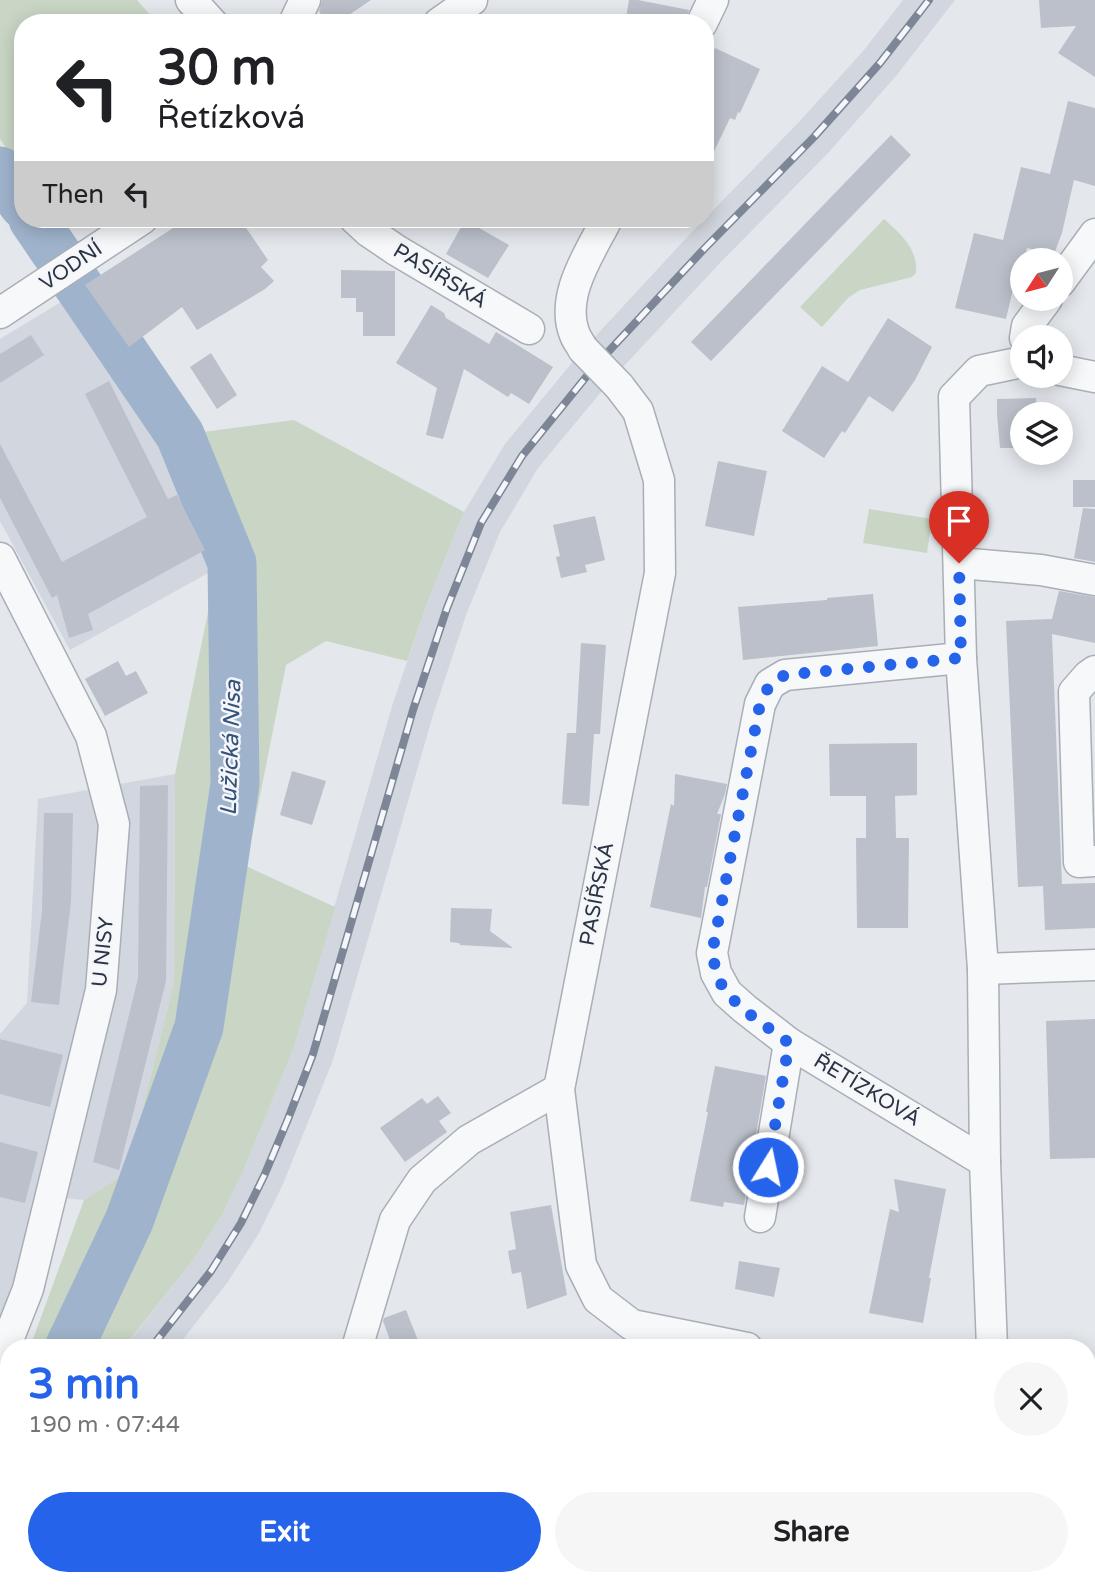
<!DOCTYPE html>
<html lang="en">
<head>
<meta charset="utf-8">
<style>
	body { margin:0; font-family:"Varela Round",sans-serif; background:#f6f6f6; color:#202124; height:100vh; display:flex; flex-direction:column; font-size:26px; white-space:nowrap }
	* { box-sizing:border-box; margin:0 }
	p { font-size:23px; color:#757577 }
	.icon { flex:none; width:38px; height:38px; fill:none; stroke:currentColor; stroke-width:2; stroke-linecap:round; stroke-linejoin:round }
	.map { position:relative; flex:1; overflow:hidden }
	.sheet { position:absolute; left:0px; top:1339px; width:1096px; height:247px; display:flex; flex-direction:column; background:#fff; border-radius:28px 28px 0 0; box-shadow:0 4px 18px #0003 }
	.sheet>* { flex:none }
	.banner { position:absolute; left:14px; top:14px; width:700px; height:214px; border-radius:28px; box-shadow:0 4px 18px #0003; background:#fff; color:#202124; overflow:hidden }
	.needle { width:46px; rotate:234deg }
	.fabs { position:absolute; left:1010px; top:248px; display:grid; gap:14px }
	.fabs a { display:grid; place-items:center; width:63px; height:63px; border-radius:50%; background:#fff; box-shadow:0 4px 18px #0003; font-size:35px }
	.pin { position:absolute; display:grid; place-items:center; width:60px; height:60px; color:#fff; margin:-72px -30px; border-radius:50% 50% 50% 0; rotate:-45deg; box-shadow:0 0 7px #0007 }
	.pin .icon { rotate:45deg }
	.me { position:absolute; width:77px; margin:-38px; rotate:10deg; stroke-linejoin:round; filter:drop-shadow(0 0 5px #0008) }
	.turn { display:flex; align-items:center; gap:24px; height:147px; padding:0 28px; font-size:32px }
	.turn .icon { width:91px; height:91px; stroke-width:2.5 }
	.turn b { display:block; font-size:49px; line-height:60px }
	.then { display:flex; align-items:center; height:66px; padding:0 28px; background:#0003; gap:14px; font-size:26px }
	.round { display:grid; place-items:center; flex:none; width:74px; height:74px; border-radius:37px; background:#f6f6f6 }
	.summary { display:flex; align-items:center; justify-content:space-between; height:119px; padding:0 28px }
	h1 { font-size:42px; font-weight:700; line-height:52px; color:#2563eb }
	.cta { display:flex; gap:14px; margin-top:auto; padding:14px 28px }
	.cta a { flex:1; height:80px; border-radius:42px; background:#2563eb; color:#fff; font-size:28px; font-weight:700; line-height:80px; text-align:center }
	.cta a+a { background:#f6f6f6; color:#202124 }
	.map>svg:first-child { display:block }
	.built { fill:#d2d6de }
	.green { fill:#c9d6c5 }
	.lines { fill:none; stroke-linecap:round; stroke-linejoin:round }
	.river { stroke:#9fb4cc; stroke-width:49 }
	.building { fill:#bbc0ca }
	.minor-casing { stroke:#a9aeb7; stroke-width:33 }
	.minor { stroke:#f7f8fa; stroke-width:30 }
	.rail-casing { stroke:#7d8696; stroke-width:8 }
	.rail { stroke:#f4f6f9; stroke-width:5; stroke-dasharray:16; stroke-linecap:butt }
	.minor-bridge-casing { stroke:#a9aeb7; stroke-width:33; stroke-linecap:butt }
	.minor-bridge { stroke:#f7f8fa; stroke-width:30 }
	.route { stroke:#2563eb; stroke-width:12; stroke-dasharray:0 21.6 }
	.labels { text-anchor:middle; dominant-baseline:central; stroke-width:5; stroke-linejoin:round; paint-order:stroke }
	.street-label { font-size:21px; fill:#2b3445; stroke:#f4f6f9 }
	.water-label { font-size:23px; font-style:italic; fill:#34527a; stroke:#f4f6f9 }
</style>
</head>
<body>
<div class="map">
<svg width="1095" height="1585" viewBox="0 0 1095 1585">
	<rect width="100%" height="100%" fill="#e4e7ec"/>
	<g class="built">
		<polygon points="903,0 955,0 896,76 829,152 719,264 611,380 538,468 500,532 466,615 433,715 333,1060 283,1184 259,1233 227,1283 177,1347 124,1348 194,1259 223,1213 245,1167 294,1047 393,703 428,601 464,512 505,444 580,353 689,235 798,123 864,50"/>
		<polygon points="66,299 165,437 215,553 217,568 70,650 0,521 0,339"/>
		<polygon points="175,774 174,982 127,1172 84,1200 50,1197 0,1356 0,1034 27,1003 38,799"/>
		<polygon points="9,1500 9,1570 0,1581 0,1512"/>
	</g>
	<g class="green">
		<polygon points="0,0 137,0 157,23 23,23 23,173 0,139"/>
		<path d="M884,219C901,234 918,249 916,273L912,277L860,290L848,298L822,327L800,307Z"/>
		<polygon points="294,420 464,512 428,601 407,661 326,641 286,665 246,866 335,907 294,1047 245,1167 223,1213 194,1259 124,1347 30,1347 84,1200 127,1172 174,982 175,774 217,568 215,553 165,437"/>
		<polygon points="869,509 932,519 927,553 863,543"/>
		<polygon points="9,1445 9,1500 0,1512 0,1463"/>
	</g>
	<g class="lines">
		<g class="river">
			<polyline points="0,171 23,204"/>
			<polyline points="33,219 180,435 232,563 235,784 199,1027 129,1221 69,1348"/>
			<polyline points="0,1494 9,1475"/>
		</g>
	</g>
	<g class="building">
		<polygon points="322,0 371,0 337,23 326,23 319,11"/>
		<polygon points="629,0 638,0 689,10 685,23 625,23"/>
		<polygon points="1039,0 1095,0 1095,77 1058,53 1076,26 1041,28"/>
		<polygon points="715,48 760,69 740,113 738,112 735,120 730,118 705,170 705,68"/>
		<polygon points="1068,101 1095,108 1095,186 1074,180 1062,233 1054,254 1027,248 1024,261 1022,261 1022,269 1017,290 1013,289 1006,319 955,308 974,233 1003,240 1021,167 1050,174"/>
		<polygon points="891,135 911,155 711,361 691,342"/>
		<polygon points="187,219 240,219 268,260 261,267 274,281 265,289 197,330 182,307 129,347 85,285"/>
		<polygon points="465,220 509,245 488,278 446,254"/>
		<polygon points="341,270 395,271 395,336 363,336 363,312 356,312 356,298 341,298"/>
		<polygon points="431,305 444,313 446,318 489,344 496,332 553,367 529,404 511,393 508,397 464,369 443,439 426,435 437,388 396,363"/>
		<polygon points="888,318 932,347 915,380 893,412 869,396 845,433 842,431 824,458 782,431 822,366 848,382"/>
		<polygon points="31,335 44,355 0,383 0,354"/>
		<polygon points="211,353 237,395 217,409 190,367"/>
		<polygon points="109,381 168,499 177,495 205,550 88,614 93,630 69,638 57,595 52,598 0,498 0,444 62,562 147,517 85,394"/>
		<polygon points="1036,398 1037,415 1022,415 1022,453 1039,453 1017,455 1017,448 1000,448 997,414 997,399"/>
		<polygon points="718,461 767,471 754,536 705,526"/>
		<rect x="1073" y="480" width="22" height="27"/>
		<polygon points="1083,508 1095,509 1095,562 1074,558"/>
		<polygon points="595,516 605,560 585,565 587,572 561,578 556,557 560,556 553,525"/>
		<polygon points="1059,591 1095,597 1095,643 1052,634 1062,884 1095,883 1095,928 1045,930 1043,886 1018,887 1006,621 1052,619"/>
		<polygon points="873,594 878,646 743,660 738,607 827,600 827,598"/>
		<polygon points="581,643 606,645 600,734 594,734 589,806 562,804 567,733 576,733"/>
		<polygon points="118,661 126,676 136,671 148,693 105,716 85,679"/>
		<polygon points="917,743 917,795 895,796 896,838 909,838 908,928 857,928 856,838 866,838 866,796 830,796 829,744"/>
		<polygon points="292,771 326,781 312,825 280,815"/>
		<polygon points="675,774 727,784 725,794 717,814 721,814 707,887 705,887 701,918 650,907 671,804 674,806"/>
		<polygon points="168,785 166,981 119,1170 93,1162 138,978 140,786"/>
		<polygon points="44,813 73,813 71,901 59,1005 31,1002 42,911"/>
		<polygon points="451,908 492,909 490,931 513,948 460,945 459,943 450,942"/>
		<polygon points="1095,1019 1095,1158 1050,1159 1046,1021"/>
		<polygon points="0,1039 63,1055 50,1107 0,1094"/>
		<polygon points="715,1066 766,1076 744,1205 724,1202 723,1207 690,1201 708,1112 706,1112"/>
		<polygon points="438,1096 451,1113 439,1121 447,1132 405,1162 380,1128 422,1098 427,1104"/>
		<polygon points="0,1142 38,1152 25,1203 0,1197"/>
		<polygon points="894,1179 946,1189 929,1278 931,1278 923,1323 869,1313 890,1209 899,1212"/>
		<polygon points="551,1205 567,1295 527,1309 521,1272 512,1274 508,1251 516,1249 510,1212"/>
		<polygon points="739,1261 780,1268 774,1297 735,1289"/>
		<polygon points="406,1310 421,1348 393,1348 383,1321 384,1318"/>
	</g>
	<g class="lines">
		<defs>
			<g id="minor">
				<polyline points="191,0 212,23"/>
				<polyline points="294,23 305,0"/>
				<polyline points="439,23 472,0"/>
				<polyline points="702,23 713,0"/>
				<polyline points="355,219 368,231 396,250 529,329"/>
				<polyline points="1060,282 1095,234"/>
				<polyline points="0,313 142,219"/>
				<polyline points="1025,338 1027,326 1047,299"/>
				<path d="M583,349C581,345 577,340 575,335C559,296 590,253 607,219"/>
				<polyline points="1060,370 1095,377"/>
				<polyline points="619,386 638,411 659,480 660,573 559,1089 581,1265 598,1299 632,1325 747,1348"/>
				<polyline points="0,558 91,736 114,824 101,990 28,1289 4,1350 0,1356"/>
				<polyline points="959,563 1041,570 1095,580"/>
				<polyline points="961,658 785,675 770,684 760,704 712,953 716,973 727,993 745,1009 789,1043 985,1162"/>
				<polyline points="1095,671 1088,676 1074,692 1079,862 1095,861"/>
				<polyline points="983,969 1095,965"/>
				<polyline points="760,1217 789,1043"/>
				<polyline points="357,1348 395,1220 422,1180 469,1140 559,1089"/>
				<polyline points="992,1348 985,1162 983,969 961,658 954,397 979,371 1022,362"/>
				<polyline points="1087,1406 1095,1407"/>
				<polyline points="774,1577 774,1585"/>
				<polyline points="270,1585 274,1577"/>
			</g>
		</defs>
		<use href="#minor" class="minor-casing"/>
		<use href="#minor" class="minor"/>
		<defs>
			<g id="rail">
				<polyline points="151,1348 211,1271 241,1223 264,1176 288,1119 313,1054 413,710 447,608 481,523 522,456 595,366 704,249 814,137 880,63 929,0"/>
				<polyline points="0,1547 9,1535"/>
			</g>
		</defs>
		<use href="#rail" class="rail-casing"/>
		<use href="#rail" class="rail"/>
		<defs>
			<polyline id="minor-bridge" points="583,349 619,386"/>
		</defs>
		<use href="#minor-bridge" class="minor-bridge-casing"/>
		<use href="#minor-bridge" class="minor-bridge"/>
	</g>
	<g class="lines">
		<path class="route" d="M768,1167L789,1043C769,1028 745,1013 728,994C718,983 715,967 712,953L760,704L770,684L785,675L961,658L959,563"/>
	</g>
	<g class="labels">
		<g class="street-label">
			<text transform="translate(71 266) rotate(-34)">VODNÍ</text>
			<text transform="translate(440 276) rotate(31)">PASÍŘSKÁ</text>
			<text transform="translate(597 894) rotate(-79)">PASÍŘSKÁ</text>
			<text transform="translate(103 952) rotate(-84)">U NISY</text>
			<text transform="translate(867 1090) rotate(31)">ŘETÍZKOVÁ</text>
		</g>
		<g class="water-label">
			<text transform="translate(231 748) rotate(-88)">Lužická Nisa</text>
		</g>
	</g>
</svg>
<div class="fabs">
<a><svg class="needle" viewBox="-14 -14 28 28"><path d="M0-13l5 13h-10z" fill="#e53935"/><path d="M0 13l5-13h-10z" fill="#757577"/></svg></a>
<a><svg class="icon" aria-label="sound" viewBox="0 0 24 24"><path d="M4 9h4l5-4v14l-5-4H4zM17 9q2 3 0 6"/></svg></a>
<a><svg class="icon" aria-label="layers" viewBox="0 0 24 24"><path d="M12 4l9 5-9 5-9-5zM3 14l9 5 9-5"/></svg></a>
</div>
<div class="pin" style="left:959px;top:563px;background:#d93025"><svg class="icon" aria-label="arrive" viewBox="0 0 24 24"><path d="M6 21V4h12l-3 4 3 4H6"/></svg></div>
<svg class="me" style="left:768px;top:1167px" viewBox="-20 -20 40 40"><circle r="17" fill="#2563eb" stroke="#fff" stroke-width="3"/><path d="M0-11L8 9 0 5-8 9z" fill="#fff"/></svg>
<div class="banner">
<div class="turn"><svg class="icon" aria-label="left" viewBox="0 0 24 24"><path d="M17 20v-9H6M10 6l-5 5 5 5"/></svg><div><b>30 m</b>Řetízková</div></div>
<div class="then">Then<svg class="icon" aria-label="left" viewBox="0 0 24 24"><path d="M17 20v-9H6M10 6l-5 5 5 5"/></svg></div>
</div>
<section class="sheet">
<div class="summary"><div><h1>3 min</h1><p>190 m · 07:44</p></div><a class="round"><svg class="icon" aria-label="close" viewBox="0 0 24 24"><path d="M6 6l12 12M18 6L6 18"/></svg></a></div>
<div class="cta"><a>Exit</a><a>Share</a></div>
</section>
</div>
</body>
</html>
